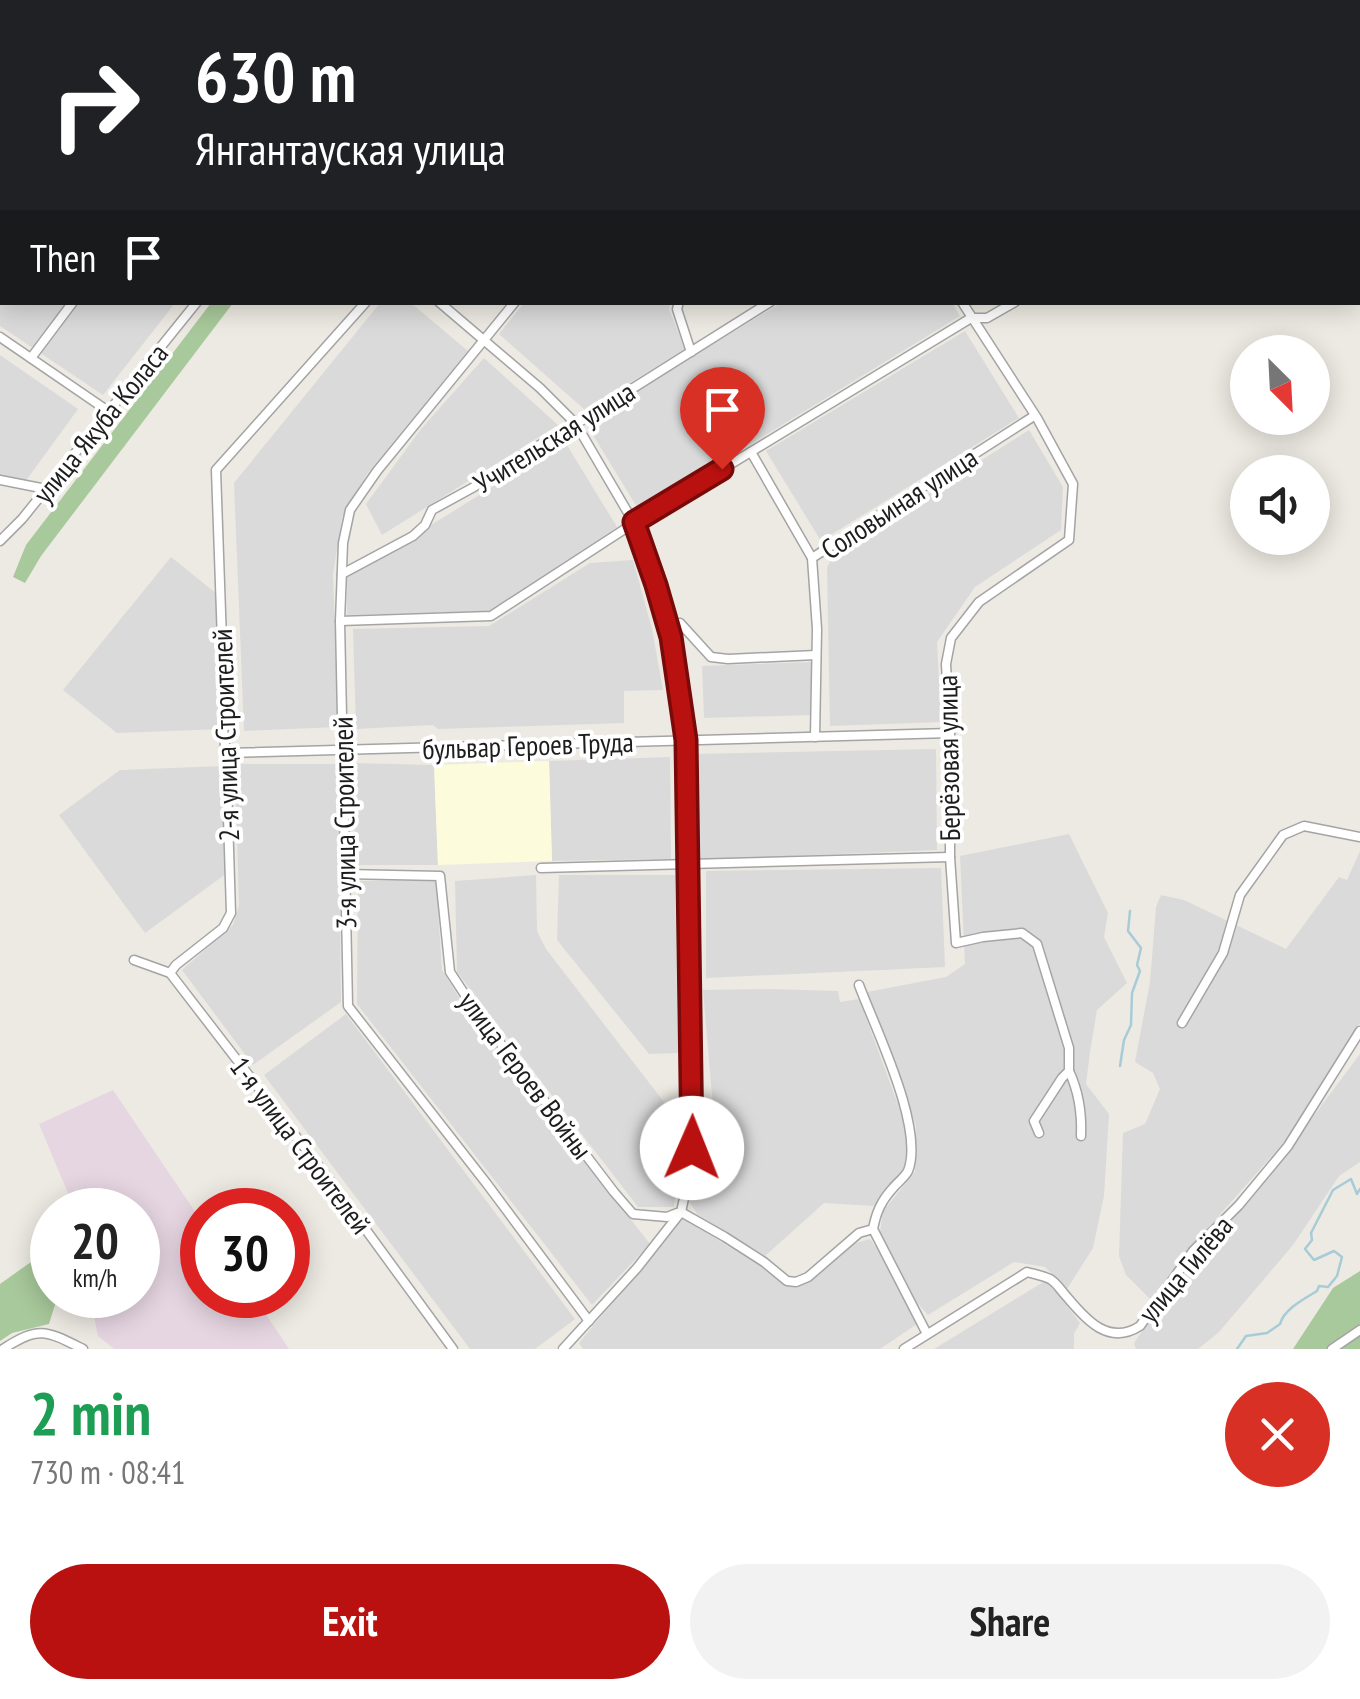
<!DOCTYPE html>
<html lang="en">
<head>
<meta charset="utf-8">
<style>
	body { margin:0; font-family:"PT Sans Narrow",sans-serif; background:#f2f2f2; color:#222; height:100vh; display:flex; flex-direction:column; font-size:38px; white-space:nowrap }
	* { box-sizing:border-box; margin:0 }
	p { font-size:32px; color:#767676 }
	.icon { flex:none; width:55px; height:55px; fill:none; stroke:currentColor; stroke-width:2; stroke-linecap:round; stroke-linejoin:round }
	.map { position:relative; height:1349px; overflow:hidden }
	.sheet { display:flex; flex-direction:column; background:#fff; flex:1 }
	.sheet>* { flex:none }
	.top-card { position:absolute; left:0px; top:0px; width:1360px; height:305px; box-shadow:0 5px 25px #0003; background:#202124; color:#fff; overflow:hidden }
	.needle { width:65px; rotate:156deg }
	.fabs { position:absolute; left:1230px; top:335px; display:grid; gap:20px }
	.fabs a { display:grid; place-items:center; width:100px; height:100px; border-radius:50%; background:#fff; box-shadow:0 5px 25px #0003; font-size:50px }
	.speed { position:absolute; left:30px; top:1188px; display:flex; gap:20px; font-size:50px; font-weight:700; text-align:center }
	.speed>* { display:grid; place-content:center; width:130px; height:130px; border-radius:50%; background:#fff; box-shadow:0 5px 25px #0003; line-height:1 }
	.speed small { font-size:25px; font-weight:400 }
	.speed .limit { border:15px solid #d22; background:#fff; color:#111 }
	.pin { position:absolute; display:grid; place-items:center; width:85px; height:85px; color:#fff; margin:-102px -42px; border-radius:50% 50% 50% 0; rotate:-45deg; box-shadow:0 0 10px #0007 }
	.pin .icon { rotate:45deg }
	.me { position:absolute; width:110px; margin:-55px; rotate:1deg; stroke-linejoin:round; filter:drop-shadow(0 0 8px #0008) }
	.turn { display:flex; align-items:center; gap:35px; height:210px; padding:0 30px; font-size:45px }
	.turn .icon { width:130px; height:130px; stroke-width:2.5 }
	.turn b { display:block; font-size:70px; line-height:85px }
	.then { display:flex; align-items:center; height:95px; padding:0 30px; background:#0003; gap:20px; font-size:38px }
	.round { display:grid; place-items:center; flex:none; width:105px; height:105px; border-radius:52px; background:#f2f2f2 }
	.head { display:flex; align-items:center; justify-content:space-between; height:170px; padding:0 30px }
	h1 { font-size:60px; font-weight:700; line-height:75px; color:#1e9e55 }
	.button { display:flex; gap:20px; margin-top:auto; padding:20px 30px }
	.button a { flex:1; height:115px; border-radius:60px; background:#b91110; color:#fff; font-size:40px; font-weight:700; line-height:115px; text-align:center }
	.button a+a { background:#f2f2f2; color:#222 }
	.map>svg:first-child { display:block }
	.residential { fill:#dbdada }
	.industrial { fill:#e6d6e2 }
	.education { fill:#fcfcdd }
	.forest { fill:#a8c99b }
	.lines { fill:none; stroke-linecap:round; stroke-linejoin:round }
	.stream { stroke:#a7ccd7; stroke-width:2.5 }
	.minor-casing { stroke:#a4a4a4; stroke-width:11 }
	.minor { stroke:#fff; stroke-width:8 }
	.route-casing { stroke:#780b0a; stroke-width:25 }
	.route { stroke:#b91110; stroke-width:18 }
	.labels { text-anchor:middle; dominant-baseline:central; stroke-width:8; stroke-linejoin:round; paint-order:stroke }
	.street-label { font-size:28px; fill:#1d1d1d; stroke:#fff }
</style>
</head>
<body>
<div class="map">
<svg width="1360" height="1349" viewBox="0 0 1360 1349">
	<rect width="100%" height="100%" fill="#edeae3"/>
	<g class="residential">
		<polygon points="0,0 167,0 170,2 2,2 2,302 175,303 103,395 0,326"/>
		<polygon points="380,303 411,303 468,351 367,474 342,517 333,574 338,727 244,731 234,483"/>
		<polygon points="524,303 670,303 669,309 685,349 585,410 499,334"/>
		<polygon points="781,303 952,303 960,316 640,512 585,422"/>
		<polygon points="965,331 1019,418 821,541 766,451"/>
		<polygon points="0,355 78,409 25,482 0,477"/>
		<polygon points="484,358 558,425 382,535 366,504 421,429"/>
		<polygon points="1029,430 1063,487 1061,530 975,587 937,642 941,722 830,726 827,567 834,554"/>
		<polygon points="565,442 617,527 490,611 347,615 347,577"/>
		<polygon points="171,557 217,594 223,729 117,733 63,690"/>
		<polygon points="633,560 652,629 663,690 624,691 624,723 438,729 433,725 356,729 353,629 489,626 590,563"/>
		<polygon points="811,662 812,715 704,718 702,666"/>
		<polygon points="936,749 937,850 695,860 695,754"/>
		<polygon points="670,757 671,859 552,861 549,761"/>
		<polygon points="354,763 434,765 438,865 355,865"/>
		<polygon points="235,764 338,764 341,1002 253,1065 182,970 233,925 239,905"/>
		<polygon points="222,766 227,873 145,933 59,815 120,770"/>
		<polygon points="1069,834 1108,913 1104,937 1127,983 1097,1010 1090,1052 1086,1084 1109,1114 1104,1196 1093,1248 1067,1289 1045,1267 1014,1262 928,1315 911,1296 880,1232 883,1211 915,1172 916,1126 867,992 946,977 965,964 960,856"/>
		<polygon points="1360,851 1360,1023 1293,1132 1185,1254 1152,1301 1126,1275 1119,1256 1123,1133 1145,1124 1160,1089 1153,1073 1135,1062 1150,982 1156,907 1161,895 1184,900 1286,949 1339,877 1347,880"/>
		<polygon points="941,868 945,967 706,978 706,871"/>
		<polygon points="536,875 537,931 546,949 684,1128 674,1207 638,1207 457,972 455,881"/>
		<polygon points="559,875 675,875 678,1053 649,1054 557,940"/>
		<polygon points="436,880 442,970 465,1007 650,1244 592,1305 357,1004 358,881"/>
		<polygon points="772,989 838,991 840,1002 859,999 906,1126 907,1147 904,1168 874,1206 824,1203 765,1256 697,1214 688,1199 716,1142 703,990"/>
		<polygon points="346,1014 575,1319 535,1349 470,1349 264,1075"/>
		<polygon points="1360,1054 1360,1162 1339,1176 1293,1245 1219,1332 1198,1349 1136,1349 1134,1343 1184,1270 1253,1197"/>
		<polygon points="682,1218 796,1288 856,1243 870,1239 886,1261 917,1324 880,1349 583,1349 579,1343"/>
		<polygon points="1045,1281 1052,1286 1080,1323 1074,1334 1074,1349 934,1349"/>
	</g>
	<polygon class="industrial" points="113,1090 202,1222 202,1295 253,1295 289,1349 114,1349 98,1336 90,1295 138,1295 138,1210 75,1210 39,1124"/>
	<polygon class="education" points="549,761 552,861 438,865 434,765"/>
	<g class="forest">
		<polygon points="211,303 233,303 41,556 25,583 13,577 26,545"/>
		<polygon points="52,1247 52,1295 58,1295 49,1324 12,1333 0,1341 0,1284"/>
		<polygon points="1360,1271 1360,1349 1293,1349 1333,1288"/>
	</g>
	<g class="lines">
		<g class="stream">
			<polyline points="1120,1066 1124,1040 1131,1025 1132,993 1140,971 1137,965 1141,948 1128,931 1130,911"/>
			<path d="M1237,1349L1246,1336L1267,1333L1280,1324C1284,1309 1304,1299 1317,1291L1319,1286L1328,1287L1337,1276L1342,1257L1334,1251L1314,1260L1305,1249L1312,1240L1311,1233L1333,1190L1351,1179L1357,1194L1360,1189"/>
		</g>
		<defs>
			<g id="minor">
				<polyline points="52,0 55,2"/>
				<polyline points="176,0 180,2"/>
				<polyline points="718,0 721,2"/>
				<polyline points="941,0 941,2"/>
				<polyline points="1057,0 1057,2"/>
				<polyline points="37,2 39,0"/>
				<polyline points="414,2 416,0"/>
				<polyline points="612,2 614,0"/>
				<polyline points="757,2 759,0"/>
				<polyline points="916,2 918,0"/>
				<polyline points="0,50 2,47"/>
				<polyline points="0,106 2,108"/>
				<polyline points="0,243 2,245"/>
				<polyline points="439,302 540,388 576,424 634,523 656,585 671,637 681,696 685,740 686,864 693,1124 690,1171 681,1212 637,1268 563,1349"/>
				<polyline points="515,302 377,471 350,510 343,543 340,621 348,1006 487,1184 589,1321"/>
				<polyline points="679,302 677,309 691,352"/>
				<polyline points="962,302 1037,418 1073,484 1069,540 979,602 951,638 946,664 950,733 950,857 956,943 983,937 1022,933 1037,944 1069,1048 1069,1071 1062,1078 1034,1121 1039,1133"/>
				<polyline points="0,337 108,411"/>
				<polyline points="31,358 73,302"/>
				<polyline points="751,452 812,558"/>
				<polyline points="0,480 46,489"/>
				<polyline points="0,541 22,519 197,302"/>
				<polyline points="342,574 413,536 425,525 432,510 474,487 517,458 576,424 770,302"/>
				<polyline points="340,621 491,616 634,523 971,318 987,318 1015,302"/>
				<polyline points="667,626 680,623 711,657 728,659 816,655"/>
				<polyline points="815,737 817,629 812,558 1034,416"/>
				<polyline points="226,753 950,733"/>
				<polyline points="541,868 950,857"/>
				<polyline points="345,874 440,876 450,972 475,1010 614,1192 633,1214 667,1217 677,1213"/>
				<polyline points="134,960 170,973 331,1182 453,1349"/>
				<polyline points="170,973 176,965 223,928 231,913 226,753 223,729 225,727 216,470 366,302"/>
				<path d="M859,985C875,1028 925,1128 908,1171C905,1177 897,1183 893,1188C881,1201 876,1213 873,1229L927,1334"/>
				<polyline points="1182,1023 1223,953 1240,895 1283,835 1304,826 1360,837"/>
				<path d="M1069,1071C1079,1092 1082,1112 1081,1136"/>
				<polyline points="681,1212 725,1237 764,1262 787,1281 796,1282 808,1277 859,1233 873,1229"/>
				<path d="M3,1349C39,1326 45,1330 83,1349"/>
				<path d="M904,1349L1027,1272C1034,1274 1044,1276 1050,1279C1057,1283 1062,1292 1067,1297C1086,1320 1109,1346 1140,1326L1193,1251L1239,1205L1288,1146L1360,1031"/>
				<polyline points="1332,1349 1360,1330"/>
			</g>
		</defs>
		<use href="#minor" class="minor-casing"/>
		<use href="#minor" class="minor"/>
	</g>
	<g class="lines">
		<defs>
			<polyline id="route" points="692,1148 686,740 671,637 656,585 634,522 722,469"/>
		</defs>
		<use href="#route" class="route-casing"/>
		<use href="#route" class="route"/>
	</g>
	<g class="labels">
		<g class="street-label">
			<text transform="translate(100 423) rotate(-51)">улица Якуба Коласа</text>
			<text transform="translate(554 437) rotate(-32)">Учительская улица</text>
			<text transform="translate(899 503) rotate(-33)">Соловьиная улица</text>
			<text transform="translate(225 735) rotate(-92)">2-я улица Строителей</text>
			<text transform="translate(528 745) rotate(-2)">бульвар Героев Труда</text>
			<text transform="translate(948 758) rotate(-91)">Берёзовая улица</text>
			<text transform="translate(344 823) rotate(-91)">3-я улица Строителей</text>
			<text transform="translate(526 1075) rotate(53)">улица Героев Войны</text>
			<text transform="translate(301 1145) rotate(53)">1-я улица Строителей</text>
			<text transform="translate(1185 1269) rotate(-50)">улица Гилёва</text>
		</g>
	</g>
</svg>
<div class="fabs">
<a><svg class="needle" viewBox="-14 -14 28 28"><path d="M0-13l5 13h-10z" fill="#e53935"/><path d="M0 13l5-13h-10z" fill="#767676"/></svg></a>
<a><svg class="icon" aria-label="sound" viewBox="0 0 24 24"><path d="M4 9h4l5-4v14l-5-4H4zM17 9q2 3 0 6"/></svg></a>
</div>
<div class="speed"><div>20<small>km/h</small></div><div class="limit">30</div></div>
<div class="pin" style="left:722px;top:469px;background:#d93025"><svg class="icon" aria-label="arrive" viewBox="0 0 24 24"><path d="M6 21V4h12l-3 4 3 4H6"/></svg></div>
<svg class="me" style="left:692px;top:1148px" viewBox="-20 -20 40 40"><circle r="19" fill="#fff"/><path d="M0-13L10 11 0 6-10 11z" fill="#b91110"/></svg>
<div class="top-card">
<div class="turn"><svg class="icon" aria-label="right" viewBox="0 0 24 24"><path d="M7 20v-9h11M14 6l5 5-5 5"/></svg><div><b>630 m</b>Янгантауская улица</div></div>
<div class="then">Then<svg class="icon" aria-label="arrive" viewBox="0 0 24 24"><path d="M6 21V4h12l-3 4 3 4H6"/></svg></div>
</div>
</div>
<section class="sheet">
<div class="head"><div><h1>2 min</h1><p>730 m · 08:41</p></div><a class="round" style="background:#d93025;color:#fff"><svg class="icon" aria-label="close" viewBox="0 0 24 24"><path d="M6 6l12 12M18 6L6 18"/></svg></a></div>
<div class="button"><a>Exit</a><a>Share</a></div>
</section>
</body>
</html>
